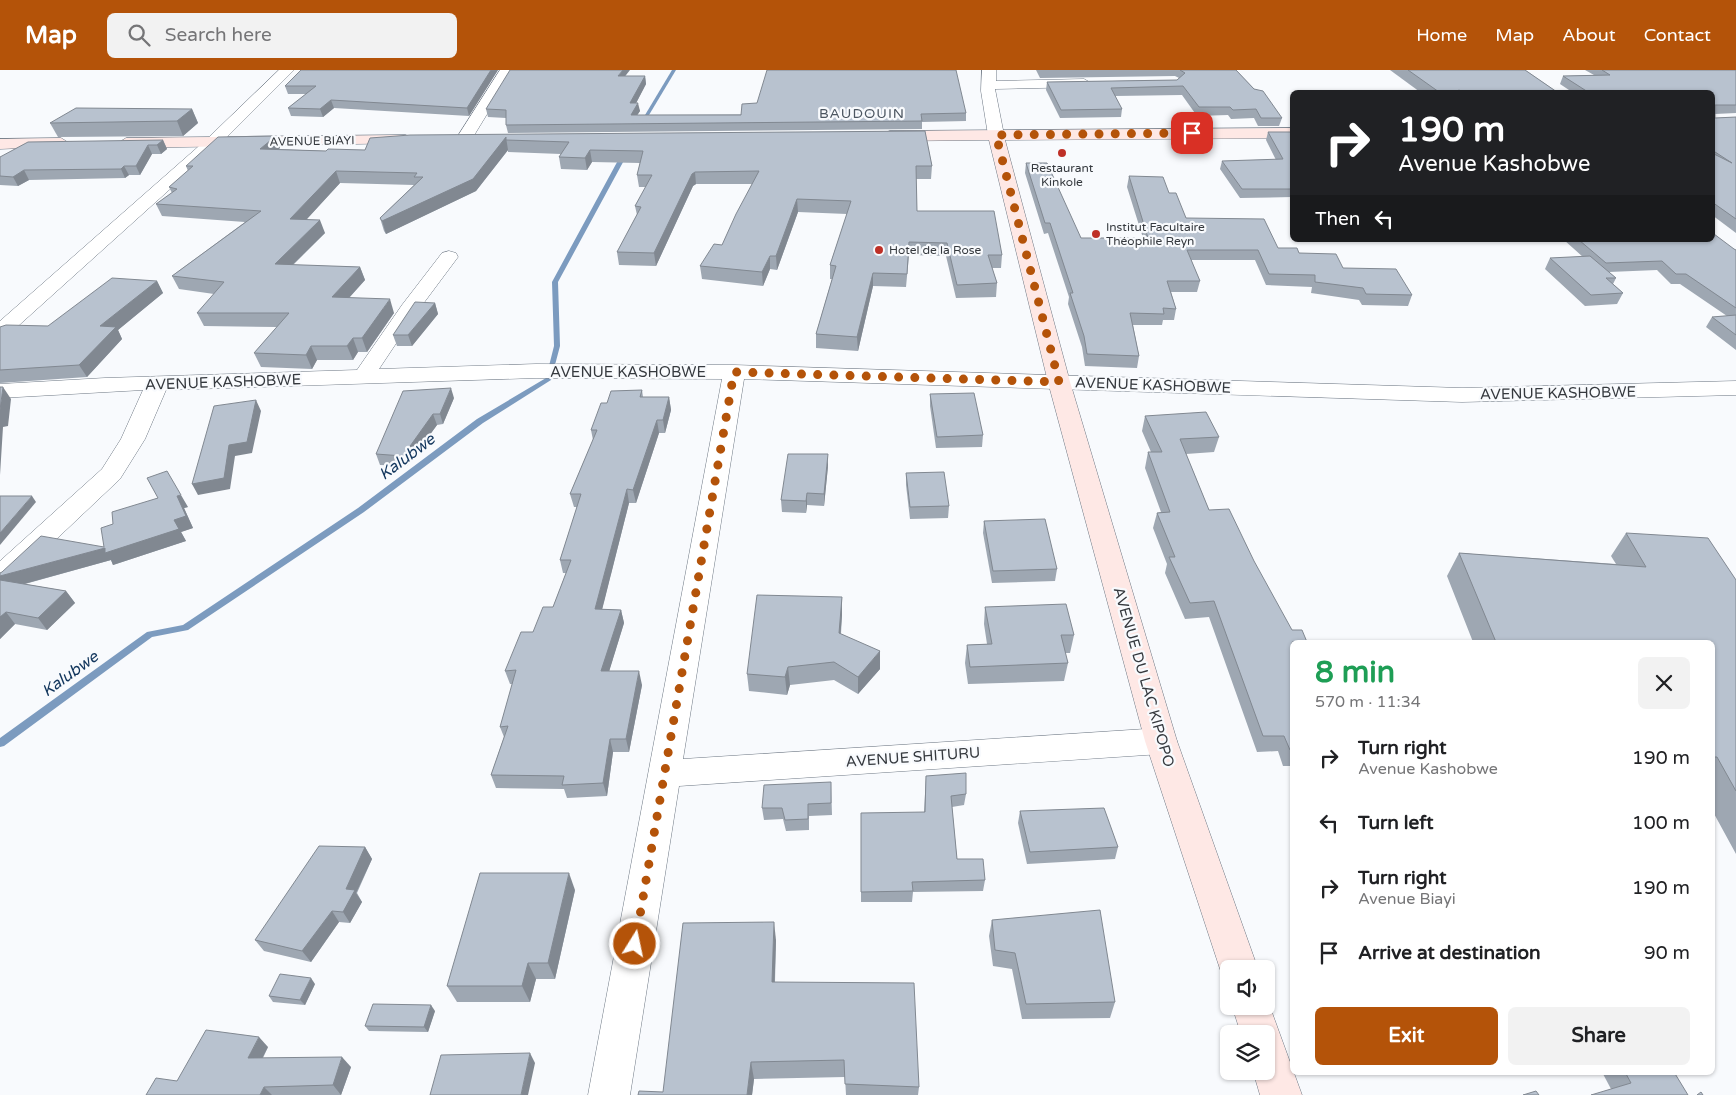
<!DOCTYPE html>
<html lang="en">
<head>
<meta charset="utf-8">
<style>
	body { margin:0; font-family:"Varela Round",sans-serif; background:#f2f2f2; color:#202124; height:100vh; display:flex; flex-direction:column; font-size:19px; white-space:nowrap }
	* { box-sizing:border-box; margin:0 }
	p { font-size:16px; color:#757577 }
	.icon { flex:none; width:28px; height:28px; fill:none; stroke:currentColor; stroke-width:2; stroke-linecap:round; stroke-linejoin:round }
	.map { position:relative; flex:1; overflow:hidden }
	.side { position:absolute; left:1290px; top:570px; width:425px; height:435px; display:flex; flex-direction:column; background:#fff; border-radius:8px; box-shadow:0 1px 4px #0004 }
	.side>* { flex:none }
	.guide { position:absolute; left:1290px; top:20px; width:425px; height:152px; border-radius:8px; box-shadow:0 1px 4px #0004; background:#202124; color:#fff; overflow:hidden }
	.fabs { position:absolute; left:1220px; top:890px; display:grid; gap:10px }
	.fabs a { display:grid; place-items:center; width:55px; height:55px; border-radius:8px; background:#fff; box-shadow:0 1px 4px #0004; font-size:25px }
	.pin { position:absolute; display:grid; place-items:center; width:42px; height:42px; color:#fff; margin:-21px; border-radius:10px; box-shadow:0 2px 8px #0006 }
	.me { position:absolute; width:55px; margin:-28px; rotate:10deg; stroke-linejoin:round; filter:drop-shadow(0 0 4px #0008) }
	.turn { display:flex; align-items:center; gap:18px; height:105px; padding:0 25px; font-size:22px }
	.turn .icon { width:65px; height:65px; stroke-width:2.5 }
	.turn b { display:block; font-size:35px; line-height:42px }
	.then { display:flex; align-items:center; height:48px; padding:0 25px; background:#0003; gap:10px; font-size:19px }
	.round { display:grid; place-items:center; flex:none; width:52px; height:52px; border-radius:8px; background:#f2f2f2 }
	.head { display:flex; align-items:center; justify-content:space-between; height:85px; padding:0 25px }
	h1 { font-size:30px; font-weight:800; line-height:38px; color:#1e9e55 }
	.action { display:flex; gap:10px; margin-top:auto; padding:10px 25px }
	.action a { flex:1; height:58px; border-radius:8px; background:#b45309; color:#fff; font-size:20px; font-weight:800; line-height:58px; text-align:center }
	.action a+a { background:#f2f2f2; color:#202124 }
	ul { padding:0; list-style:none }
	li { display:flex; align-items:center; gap:15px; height:65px; padding:0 25px }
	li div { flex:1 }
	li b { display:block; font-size:19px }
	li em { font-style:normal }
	header { display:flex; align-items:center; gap:30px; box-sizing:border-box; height:70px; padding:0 25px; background:#b45309; color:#fff }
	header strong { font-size:24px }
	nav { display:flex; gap:28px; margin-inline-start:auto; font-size:18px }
	.search { width:350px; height:45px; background:#f2f2f2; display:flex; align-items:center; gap:12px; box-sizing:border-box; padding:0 18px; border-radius:8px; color:#757577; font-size:19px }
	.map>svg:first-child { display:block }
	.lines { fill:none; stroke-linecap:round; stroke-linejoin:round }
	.stream { fill:#7c9bbf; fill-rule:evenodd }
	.street-casing { stroke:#6e7884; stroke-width:1 }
	.secondary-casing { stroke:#6e7884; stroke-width:1 }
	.street { fill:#fff; fill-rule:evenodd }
	.secondary { fill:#fee8e5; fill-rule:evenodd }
	.wall { fill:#9ea7b2 }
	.shaded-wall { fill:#818891 }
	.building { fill:#b8c2cf; stroke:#818891 }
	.route { stroke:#b45309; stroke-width:9; stroke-dasharray:0 16.2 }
	.poi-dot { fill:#be3027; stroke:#f8fafd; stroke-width:2 }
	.labels { text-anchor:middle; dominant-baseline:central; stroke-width:4.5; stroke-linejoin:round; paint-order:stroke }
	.far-street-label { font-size:12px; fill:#35393e; stroke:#f8fafd }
	.far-poi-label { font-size:12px; fill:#35393e; stroke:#f8fafd; text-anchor:start }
	.far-neighbourhood-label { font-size:14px; letter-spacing:1px; fill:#4c5661; stroke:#f8fafd }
	.street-label { font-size:15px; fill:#35393e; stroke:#f8fafd }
	.water-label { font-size:16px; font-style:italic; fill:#11355c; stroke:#f8fafd }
</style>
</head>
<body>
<header>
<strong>Map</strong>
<div class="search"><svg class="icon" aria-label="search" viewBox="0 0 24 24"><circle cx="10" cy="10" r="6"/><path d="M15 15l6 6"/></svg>Search here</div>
<nav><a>Home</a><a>Map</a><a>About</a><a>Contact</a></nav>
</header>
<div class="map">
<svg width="1736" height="1025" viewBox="0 0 1736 1025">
	<rect width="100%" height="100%" fill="#f8fafd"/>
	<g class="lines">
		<g class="stream">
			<polygon points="672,0 676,0 643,55 639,56 639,55"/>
			<polygon points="625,81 628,83 558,212 560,276 551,310 483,353 364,442 188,560 152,567 4,676 0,677 0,668 147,562 183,555 358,438 477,349 546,308 554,276 552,212 622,83"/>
		</g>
		<defs>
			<g id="street">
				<polygon points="279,0 294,0 219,75 7,266 0,268 0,251 207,69"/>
				<polygon points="500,0 514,0 470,72 458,72 456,69"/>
				<polygon points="982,0 996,0 996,11 1084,9 1091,13 1084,17 995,19 1004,65 996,70 988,65 981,21"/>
				<polygon points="449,181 456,183 458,187 417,242 379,299 536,294 734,295 1462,318 1736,311 1736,325 1462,332 744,309 683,689 1161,658 1172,662 1177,671 1172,680 1161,684 679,716 630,1025 588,1025 722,309 536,308 166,320 145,369 120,409 10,513 0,515 0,491 102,399 121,369 143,320 0,328 0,314 105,308 357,300 402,235 442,183"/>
			</g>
			<g id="secondary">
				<polygon points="1292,58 1292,68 1005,70 1070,312 1177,671 1258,899 1229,899 1229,913 1226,912 1220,899 1145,671 1048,312 989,70 889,71 881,66 889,61"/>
				<polygon points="406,65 414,70 412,73 126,78 118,73 126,68"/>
				<polygon points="61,68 69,73 67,76 0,79 0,69"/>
				<polygon points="1266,926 1302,1025 1260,1025 1253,1001 1266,1001 1266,964 1241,964 1232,936 1266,936"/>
			</g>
		</defs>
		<use href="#street" class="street-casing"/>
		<use href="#secondary" class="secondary-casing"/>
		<use href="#street" class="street"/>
		<use href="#secondary" class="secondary"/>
	</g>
	<g class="wall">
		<polygon points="498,0 469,46 334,38 323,47 291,46 288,38 306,24 288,24 285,16"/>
		<polygon points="1036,0 1236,0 1282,48 1279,56 1258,56 1254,48 1231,49 1228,45 1197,46 1182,25 1115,26 1122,39 1121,47 1060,48 1046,20 1047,12 1177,10 1179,8 1175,6 1040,8"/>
		<polygon points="1390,0 1525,0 1557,22 1420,22"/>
		<polygon points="1585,0 1736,0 1736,43 1715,44 1715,48 1736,47 1736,163 1712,145 1712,22 1572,22 1560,14 1563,6 1594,5"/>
		<polygon points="625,6 645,6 646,14 636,33 640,41 637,45 966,43 966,51 922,52 922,59 508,63 506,55 506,48 488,47 486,39"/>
		<polygon points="192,39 198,53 183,66 58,67 50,53"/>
		<polygon points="925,61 932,96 931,109 916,109 917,141 1002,185 1001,198 992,198 997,213 996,227 956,228 946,186 909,185 906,217 873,216 858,281 816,278 816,264 832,209 830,209 830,195 847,144 798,142 777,200 770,199 763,216 702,209 700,196 722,175 752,114 696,114 693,116 656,196 619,195 617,182 637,145 635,136 646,117 639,117 637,105 640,93 592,92 587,100 561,99 559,87 561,84 508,82 508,80 476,121 386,164 384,161 380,148 414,115 340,113 306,150 325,163 293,195 360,197 365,210 349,228 394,243 367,282 358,282 353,290 317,290 312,299 261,297 254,283 277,257 204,256 197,243 214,224 179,219 172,206 245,152 162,146 156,134 172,123 169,117 188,101 186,96 276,66 280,78 279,79 326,81 365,80 370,68"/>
		<polygon points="1268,62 1292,64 1292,127 1240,128 1220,99 1222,91 1276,90 1266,70"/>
		<polygon points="163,70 167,79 161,84 152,84 140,105 129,105 125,108 29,110 18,116 0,115 0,87"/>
		<polygon points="1026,93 1081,168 1143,168 1127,117 1129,106 1169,123 1186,148 1278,178 1299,183 1343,198 1412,225 1408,236 1362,235 1359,230 1311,223 1312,217 1266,215 1255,190 1191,190 1200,211 1197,222 1171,222 1176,239 1174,250 1163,250 1162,255 1133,255 1139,286 1137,298 1085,296 1082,277 1068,234 1069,227 1048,163 1044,164 1025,103"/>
		<polygon points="1564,170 1712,170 1736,180 1736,280 1706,257 1712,247 1727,246 1680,214 1671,214 1657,200 1609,202 1616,208 1613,214 1623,223 1617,234 1585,236 1545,199 1550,188 1583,187"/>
		<polygon points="157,211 163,223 118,260 122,269 87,307 0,313 0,257 48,256"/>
		<polygon points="435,233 438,244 412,276 397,276 393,265"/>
		<polygon points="642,320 643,327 669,327 671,340 665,363 659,363 636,433 629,433 602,539 621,540 624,553 609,601 642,615 629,682 613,682 607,726 567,728 564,719 496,718 491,705 504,667 500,657 513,614 510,614 505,601 533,562 553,537 566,503 563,503 560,490 577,437 574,437 570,424 593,370 591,360 607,333"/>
		<polygon points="930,324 983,365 982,377 936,378 930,336"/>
		<polygon points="454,328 443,354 437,355 407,396 380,395 376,384"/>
		<polygon points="1145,346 1219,367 1214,382 1186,384 1209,440 1292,572 1292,696 1283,696 1278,681 1257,682 1209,547 1185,549 1165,503 1167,494 1153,458 1157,443 1161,442 1145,398 1148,382 1151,382 1142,361"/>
		<polygon points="828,396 824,436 807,435 806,443 782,442 781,430"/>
		<polygon points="906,403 949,436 948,448 910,449 906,415"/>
		<polygon points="158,428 188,437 184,438 193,458 181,462 186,471 113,495 111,490 25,514 66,521 75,533 47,560 15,554 0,569 0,503 104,477 113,454"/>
		<polygon points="984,451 1057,499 1055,511 992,513 983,463"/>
		<polygon points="1626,463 1736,510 1736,784 1712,740 1712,572 1473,572 1447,506 1459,483 1616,494 1611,486"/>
		<polygon points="842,527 842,545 841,564 880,599 858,624 834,610 790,615 787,625 749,621 747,604"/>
		<polygon points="985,537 1074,565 1070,583 1065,583 1068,593 1064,611 968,614 965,593 967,575 987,574 984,554"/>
		<polygon points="926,706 966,724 964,735 952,737 957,789 985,810 983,821 913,822 912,832 861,832 861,822 924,742"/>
		<polygon points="831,712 832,745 809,746 809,760 786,761 783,749 764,750 762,738"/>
		<polygon points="1020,741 1118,777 1115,789 1027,794 1018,753"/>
		<polygon points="365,777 372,789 357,823 362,832 350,853 339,852 311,892 264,881 255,870"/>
		<polygon points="575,820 555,909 536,909 530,932 457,932 447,916"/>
		<polygon points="992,850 1115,932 1110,948 1022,949 1012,899 993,896 989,866"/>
		<polygon points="776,870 775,912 919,1017 918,1025 846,1025 845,1007 754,1009 752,1025 638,1025 663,1022"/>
		<polygon points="315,914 305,935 273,932 269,926"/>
		<polygon points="435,941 428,962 369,961 365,956"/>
		<polygon points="268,977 263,988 351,997 341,1025 146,1025 177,1011"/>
		<polygon points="1602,1002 1674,1002 1611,1019"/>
	</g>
	<g class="shaded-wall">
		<polygon points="491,0 498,0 469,46 467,38"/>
		<polygon points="623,0 630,0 619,14 618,6"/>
		<polygon points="645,6 646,14 632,41 630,33"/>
		<polygon points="331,30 334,38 323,47 320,39"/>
		<polygon points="638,33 640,41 632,53 631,45"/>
		<polygon points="192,39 198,53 183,66 177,51"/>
		<polygon points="276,66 280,78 265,91 260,79"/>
		<polygon points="506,67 508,80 476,121 386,164 382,151"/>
		<polygon points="163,70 167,79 161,84 157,75"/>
		<polygon points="148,75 152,84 140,105 136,96"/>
		<polygon points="590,80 592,92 587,100 585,88"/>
		<polygon points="124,96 129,105 125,108 121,99"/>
		<polygon points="24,100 29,110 18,116 13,107"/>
		<polygon points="336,101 340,113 295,162 290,149"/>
		<polygon points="695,102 696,114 693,116 656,196 654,183 692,104"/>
		<polygon points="797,129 798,142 777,200 776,186"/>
		<polygon points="320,150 325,163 280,207 275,194"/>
		<polygon points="770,186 770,199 763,216 762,202"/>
		<polygon points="360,197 365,210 337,241 332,227"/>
		<polygon points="873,203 873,216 858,281 857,267"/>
		<polygon points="157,211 163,223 118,260 122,269 87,307 79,295 100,256"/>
		<polygon points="390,229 394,243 367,282 362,268"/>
		<polygon points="435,233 438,244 412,276 408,265"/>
		<polygon points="353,268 358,282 353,290 347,276"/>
		<polygon points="311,276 317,290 312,299 306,285"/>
		<polygon points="3,317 11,329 8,356 3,357 0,405 0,340"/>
		<polygon points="451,318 454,328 443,354 440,344"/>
		<polygon points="669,327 671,340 665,363 663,350"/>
		<polygon points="256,330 261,341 252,383 235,386 230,419 198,425 192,414 229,375"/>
		<polygon points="433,344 437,355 407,396 403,386"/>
		<polygon points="657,350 659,363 636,433 633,420"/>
		<polygon points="828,384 828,396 824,436 824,424"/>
		<polygon points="627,419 629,433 599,552 595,539"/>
		<polygon points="807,423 807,435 806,443 806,431"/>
		<polygon points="181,425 188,437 184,438 193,458 181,462 186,471 113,495 111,490 2,520 0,518 0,506 105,478 174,450 177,426"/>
		<polygon points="32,426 36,432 0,475 0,463"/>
		<polygon points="66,521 75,533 47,560 38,548"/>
		<polygon points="842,527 842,545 839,581 839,563"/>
		<polygon points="621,540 624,553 605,615 601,601"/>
		<polygon points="6,542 15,554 0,569 0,547"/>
		<polygon points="880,581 880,599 858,624 858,607"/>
		<polygon points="788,597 790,615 787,625 785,607"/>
		<polygon points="639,601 642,615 629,682 626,669"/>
		<polygon points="610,669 613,682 607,726 603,713"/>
		<polygon points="365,777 372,789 356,823 362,832 350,853 343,842 346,819"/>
		<polygon points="569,803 575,820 555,909 548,893"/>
		<polygon points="332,841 339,852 311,892 302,881"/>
		<polygon points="774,852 776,870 774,929 772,912"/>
		<polygon points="528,893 536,909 530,932 522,916"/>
		<polygon points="311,908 315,914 305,935 300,930"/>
		<polygon points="431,935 435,941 428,962 424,957"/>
		<polygon points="259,967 268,977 257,998 248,988"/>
		<polygon points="530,983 535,993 528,1025 521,1025"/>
		<polygon points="342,987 351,997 341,1025 333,1015"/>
		<polygon points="751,992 754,1009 752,1025 747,1025"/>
		<polygon points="264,1017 272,1025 260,1025"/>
	</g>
	<g class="building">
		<polygon points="301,0 491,0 467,38 331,30 320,39 288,38 316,16 285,16"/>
		<polygon points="510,0 623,0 618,6 645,6 630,33 638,33 631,45 741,45 742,34 757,33 767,0 956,0 966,43 921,44 922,51 506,55 506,40 486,39"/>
		<polygon points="1180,0 1236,0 1254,19 1263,21 1282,48 1261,48 1256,39 1233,40 1230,37 1199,37 1183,16 1111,18 1122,39 1061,40 1047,12 1177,10 1185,3"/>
		<polygon points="1408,0 1525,0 1557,22 1462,22 1459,20 1456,22 1439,22"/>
		<polygon points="1602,0 1736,0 1736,35 1715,35 1715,48 1736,47 1736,149 1712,132 1712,83 1732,93 1712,80 1712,22 1588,22 1563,6 1610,5"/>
		<polygon points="76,38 192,39 177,51 50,53"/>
		<polygon points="925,61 932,96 916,96 917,141 994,141 1002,185 988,185 997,213 957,215 947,173 909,172 907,204 873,203 857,267 816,264 836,196 830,195 851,131 797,129 776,186 770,186 762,202 700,196 714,174 722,175 736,144 759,101 695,102 692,104 654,183 617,182 641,137 635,136 652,105 637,105 643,81 590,80 585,88 559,87 569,72 506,70 506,67 473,109 382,151 380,148 423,107 414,107 417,103 336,101 290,149 320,150 275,194 360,197 332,227 390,229 362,268 353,268 347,276 311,276 306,285 254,283 289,243 197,243 224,212 172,206 261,141 156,134 177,119 169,117 193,96 186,96 218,67 276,66 260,79 326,81 328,79 365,80 370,68 410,65"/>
		<polygon points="1268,62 1291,62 1292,64 1292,119 1242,119 1222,91 1283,89"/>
		<polygon points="163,70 157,75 148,75 136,96 124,96 121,99 24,100 13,107 0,106 0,87 28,72"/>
		<polygon points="1026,93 1047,93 1081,168 1148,168 1129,106 1163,107 1169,123 1176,123 1186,148 1264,149 1278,178 1297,178 1299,183 1336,184 1343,198 1396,199 1412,225 1366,224 1363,218 1315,212 1315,205 1269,204 1258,180 1187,180 1200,211 1167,211 1176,239 1163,238 1164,244 1130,243 1139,286 1087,284 1084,266 1070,223 1073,223 1050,153 1045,153"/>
		<polygon points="1712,164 1714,164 1734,179 1736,180 1736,238 1686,204 1676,204 1662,191 1606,193 1579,170 1712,170"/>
		<polygon points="1590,186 1616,208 1606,208 1623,223 1591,225 1550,188"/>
		<polygon points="112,208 157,211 100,256 116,257 79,295 0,300 0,257 6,255 48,256"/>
		<polygon points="415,232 435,233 408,265 393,265"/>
		<polygon points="1736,245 1736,265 1712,247"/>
		<polygon points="0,317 3,317 0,340"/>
		<polygon points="451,318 440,344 433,344 403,386 376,384 403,321"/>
		<polygon points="642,320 640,327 669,327 663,350 657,350 633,420 627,419 595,539 621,540 601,601 639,601 626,669 610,669 603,713 562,715 564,706 491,705 508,656 500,657 516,600 505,601 521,562 533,562 543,537 553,537 571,490 560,490 581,424 570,424 597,360 591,360 601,333 607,333 611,321"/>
		<polygon points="974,323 983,365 937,367 930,324"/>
		<polygon points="256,330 247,372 229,375 224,408 192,414 214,336"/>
		<polygon points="1206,342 1219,367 1180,369 1209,440 1229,439 1254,491 1292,560 1302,560 1307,572 1292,572 1292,680 1290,680 1284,666 1263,666 1214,531 1190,533 1169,487 1175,487 1157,443 1170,442 1148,382 1162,382 1145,346"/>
		<polygon points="788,384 828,384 824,424 807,423 806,431 781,430"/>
		<polygon points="167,401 181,425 177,426 186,446 174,450 179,459 105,483 105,478 0,506 0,503 2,502 41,466 104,477 101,458 113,454 112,442 158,428 147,408"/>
		<polygon points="944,402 949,436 910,437 906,403"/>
		<polygon points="0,426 32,426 0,463"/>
		<polygon points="1045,449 1057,499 993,501 984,451"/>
		<polygon points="1626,463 1708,468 1736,510 1736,721 1717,687 1712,687 1712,572 1496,572 1459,483 1646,497"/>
		<polygon points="0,510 66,521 38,548 6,542 0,547"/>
		<polygon points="757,525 842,527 839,563 880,581 858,607 834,592 788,597 785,607 747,604"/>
		<polygon points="1066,534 1074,565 1061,565 1068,593 970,597 967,575 992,574 985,537"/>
		<polygon points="966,703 966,724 951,726 957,789 983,789 985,810 912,812 913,821 861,822 861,743 925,742 926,706"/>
		<polygon points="831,712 831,733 808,734 808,749 785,750 782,738 762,738 764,715"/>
		<polygon points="1104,738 1118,777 1030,782 1020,741"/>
		<polygon points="319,776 365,777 346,819 355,820 343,842 332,841 302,881 255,870"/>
		<polygon points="480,803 569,803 548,893 528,893 522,916 447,916"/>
		<polygon points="1100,840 1115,932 1026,934 1015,883 995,880 992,850"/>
		<polygon points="774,852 772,912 914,913 919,1017 845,1014 844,990 751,992 747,1025 638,1025 639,1021 663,1022 683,853"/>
		<polygon points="280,904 311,908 300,930 269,926"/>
		<polygon points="373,934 431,935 424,957 365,956"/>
		<polygon points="206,960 259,967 248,988 342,987 333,1015 264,1017 260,1025 146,1025 156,1008 177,1011"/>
		<polygon points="530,983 521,1025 430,1025 441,985"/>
		<polygon points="1625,1002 1674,1002 1688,1025 1591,1025 1631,1013"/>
		<polygon points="1536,1021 1539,1025 1523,1025"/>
		<polygon points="1701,1022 1703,1025 1697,1025"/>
	</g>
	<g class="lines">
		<polyline class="route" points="635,874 734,302 1059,312 996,65 1192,63"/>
	</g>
	<g class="poi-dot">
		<circle cx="1062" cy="83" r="5"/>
		<circle cx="1096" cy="164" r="5"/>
		<circle cx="879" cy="180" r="5"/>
	</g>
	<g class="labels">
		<g class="far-street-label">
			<text transform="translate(312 71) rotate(-1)">AVENUE BIAYI</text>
		</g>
		<g class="far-poi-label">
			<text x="1062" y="98" text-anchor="middle">Restaurant<tspan x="1062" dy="14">Kinkole</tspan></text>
			<text x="1106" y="157">Institut Facultaire<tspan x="1106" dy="14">Théophile Reyn</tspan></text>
			<text x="889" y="180">Hotel de la Rose</text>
		</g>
		<g class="far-neighbourhood-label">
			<text x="862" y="43">BAUDOUIN</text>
		</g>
		<g class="street-label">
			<text x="628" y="302">AVENUE KASHOBWE</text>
			<text transform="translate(223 312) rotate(-2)">AVENUE KASHOBWE</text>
			<text transform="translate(1153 315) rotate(2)">AVENUE KASHOBWE</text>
			<text transform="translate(1558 323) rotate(-1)">AVENUE KASHOBWE</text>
			<text transform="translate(1144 607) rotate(74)">AVENUE DU LAC KIPOPO</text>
			<text transform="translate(913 687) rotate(-4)">AVENUE SHITURU</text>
		</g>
		<g class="water-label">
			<text transform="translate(407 387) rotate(-37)">Kalubwe</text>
			<text transform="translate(70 604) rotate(-36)">Kalubwe</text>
		</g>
	</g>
</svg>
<div class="fabs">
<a><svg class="icon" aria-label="sound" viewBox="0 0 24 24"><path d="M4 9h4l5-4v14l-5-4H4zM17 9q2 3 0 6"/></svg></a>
<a><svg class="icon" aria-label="layers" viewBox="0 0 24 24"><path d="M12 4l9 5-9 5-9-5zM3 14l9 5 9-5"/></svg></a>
</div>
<div class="pin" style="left:1192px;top:63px;background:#d93025"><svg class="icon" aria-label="arrive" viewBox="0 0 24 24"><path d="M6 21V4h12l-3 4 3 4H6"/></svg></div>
<svg class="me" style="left:635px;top:874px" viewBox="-20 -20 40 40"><circle r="17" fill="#b45309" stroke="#fff" stroke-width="3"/><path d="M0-11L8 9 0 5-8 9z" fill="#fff"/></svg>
<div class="guide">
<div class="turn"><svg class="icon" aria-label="right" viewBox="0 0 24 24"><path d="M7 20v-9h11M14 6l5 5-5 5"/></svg><div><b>190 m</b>Avenue Kashobwe</div></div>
<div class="then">Then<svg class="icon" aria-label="left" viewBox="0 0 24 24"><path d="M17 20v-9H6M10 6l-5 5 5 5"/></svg></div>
</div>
<section class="side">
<div class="head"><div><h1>8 min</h1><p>570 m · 11:34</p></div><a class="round"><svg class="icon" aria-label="close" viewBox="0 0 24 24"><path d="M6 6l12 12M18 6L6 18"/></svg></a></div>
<ul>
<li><svg class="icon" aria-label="right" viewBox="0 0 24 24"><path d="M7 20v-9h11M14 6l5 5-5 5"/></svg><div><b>Turn right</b><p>Avenue Kashobwe</p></div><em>190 m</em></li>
<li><svg class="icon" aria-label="left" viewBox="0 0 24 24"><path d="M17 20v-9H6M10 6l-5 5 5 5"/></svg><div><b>Turn left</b></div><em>100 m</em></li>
<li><svg class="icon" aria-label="right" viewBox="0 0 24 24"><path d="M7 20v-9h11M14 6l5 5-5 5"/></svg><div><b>Turn right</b><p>Avenue Biayi</p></div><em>190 m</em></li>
<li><svg class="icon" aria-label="arrive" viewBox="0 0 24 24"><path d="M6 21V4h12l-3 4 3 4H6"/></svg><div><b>Arrive at destination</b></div><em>90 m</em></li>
</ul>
<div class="action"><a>Exit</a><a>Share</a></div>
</section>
</div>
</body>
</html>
